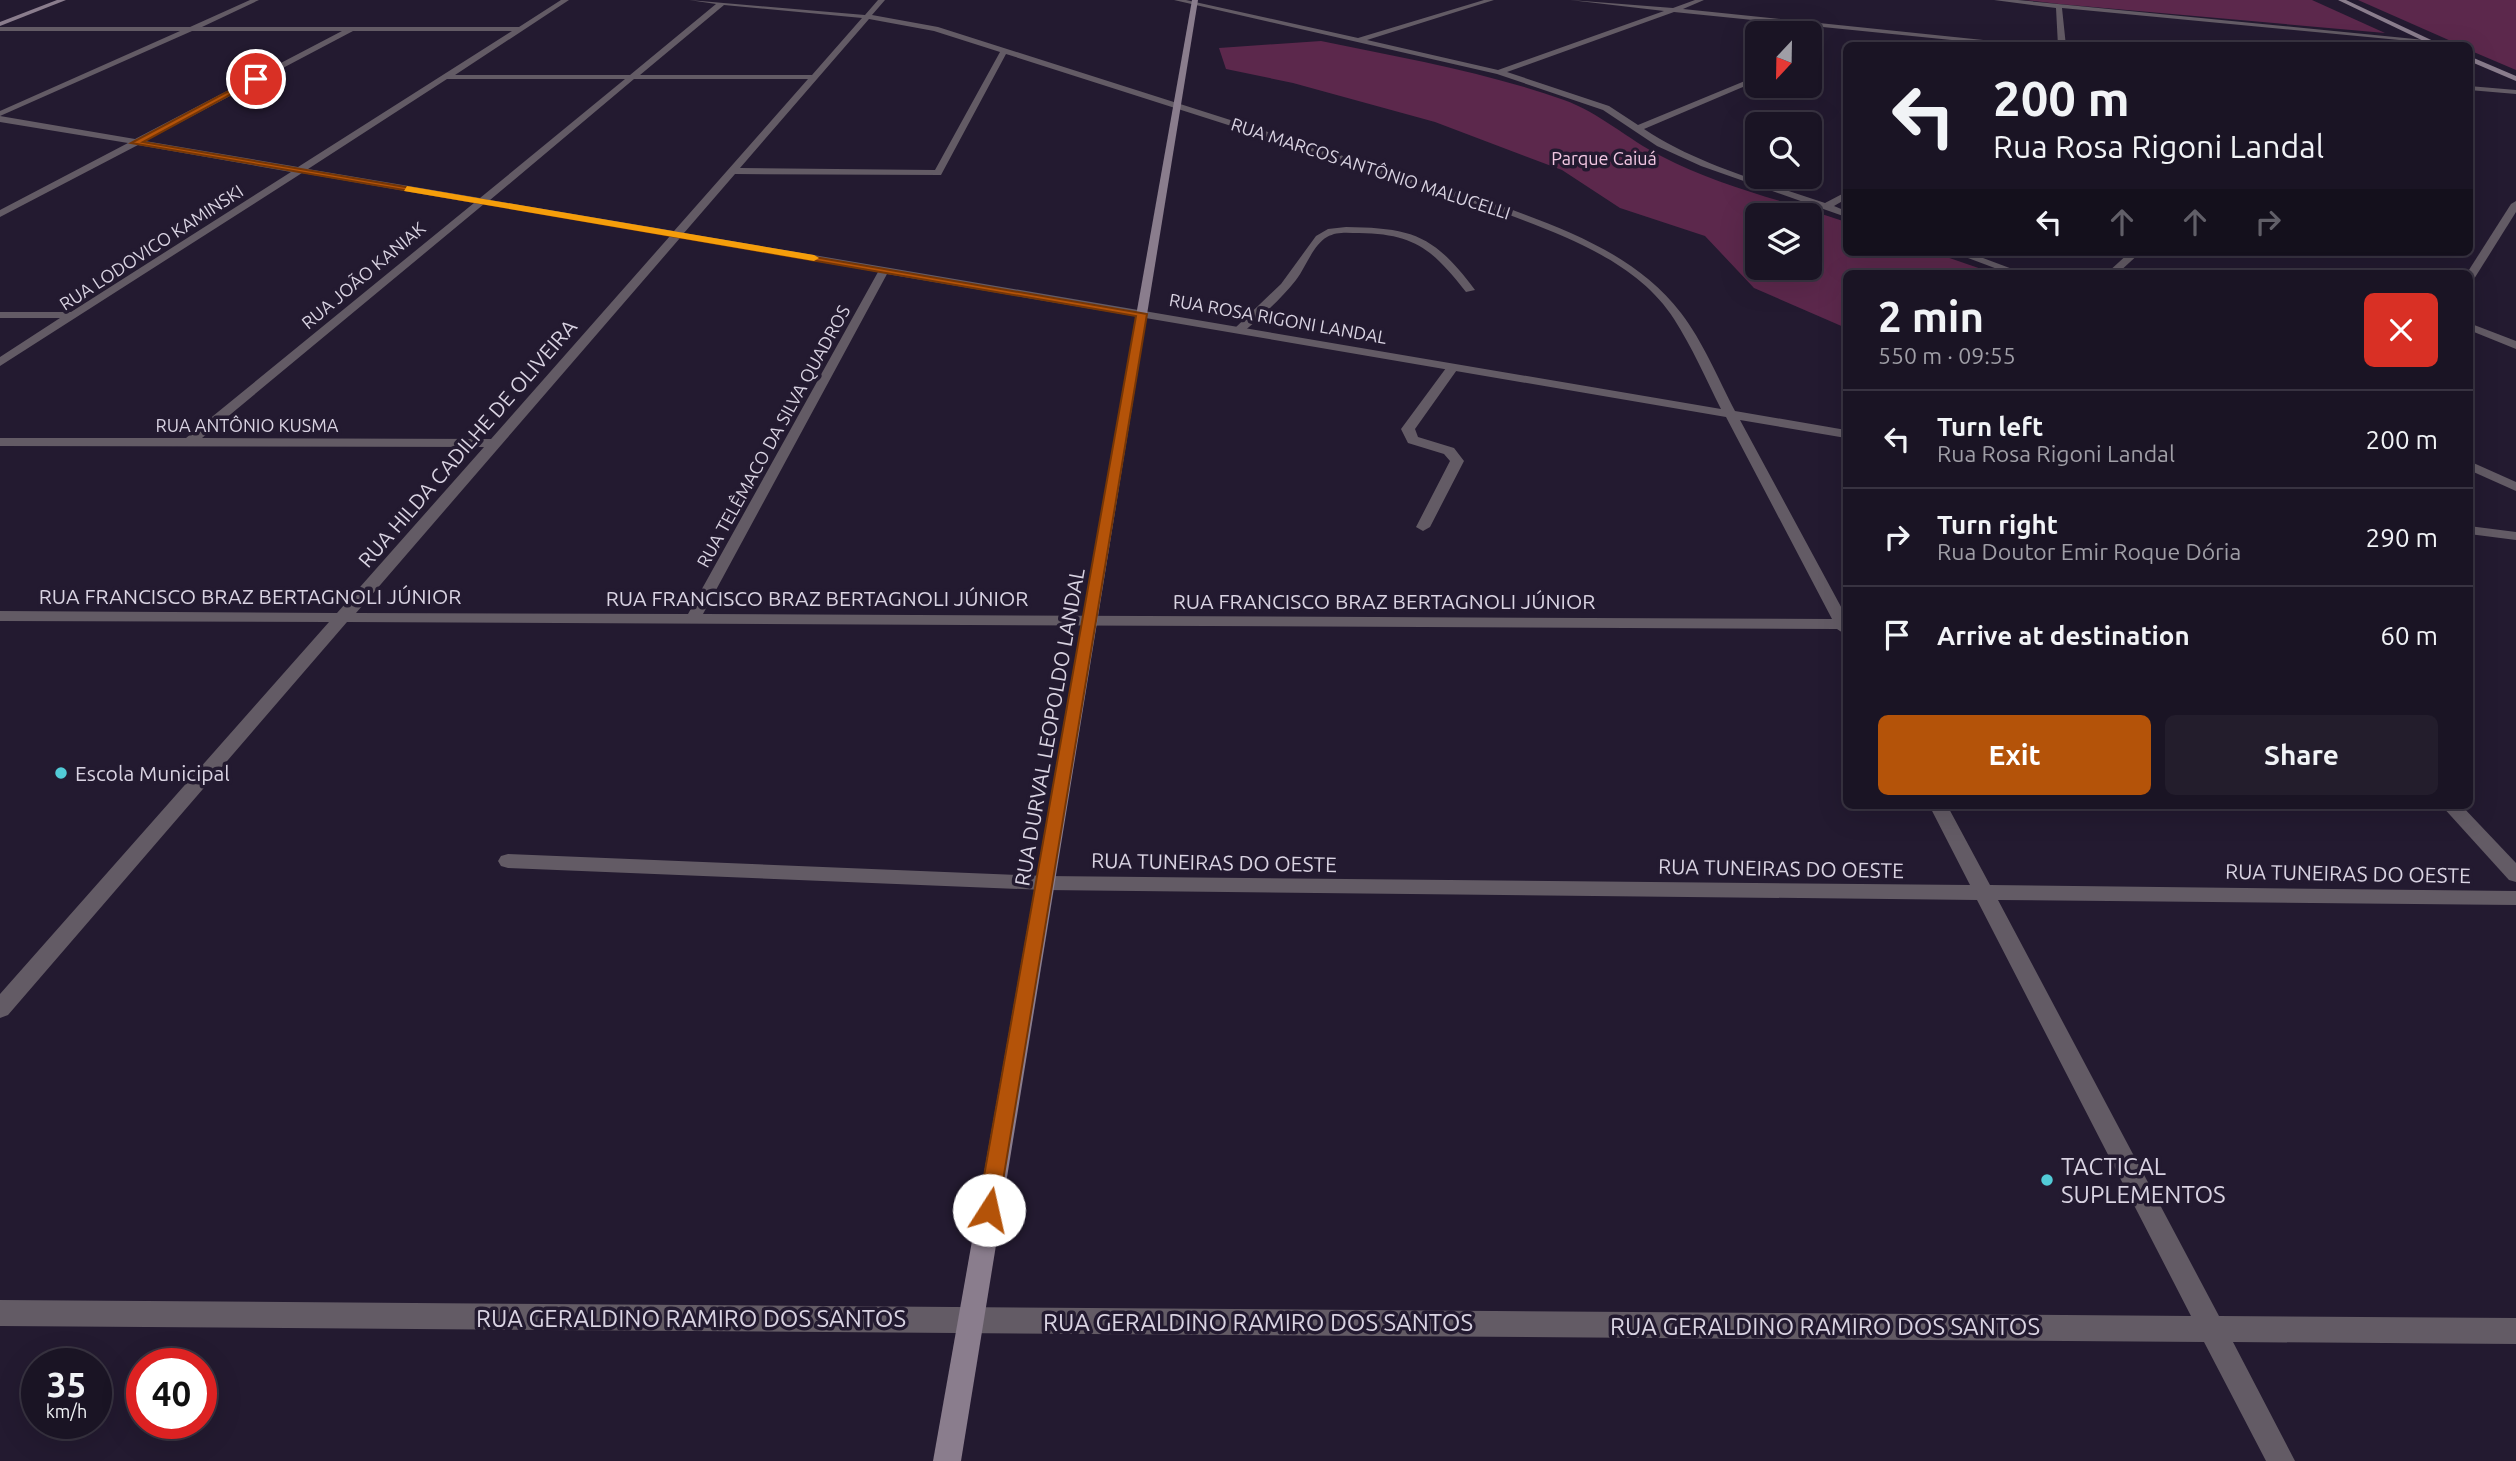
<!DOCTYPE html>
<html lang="en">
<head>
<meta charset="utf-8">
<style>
	body { margin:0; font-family:Ubuntu,sans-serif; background:#231d2c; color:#f1f3f6; height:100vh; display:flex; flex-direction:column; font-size:26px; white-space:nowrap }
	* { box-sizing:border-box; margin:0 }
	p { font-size:23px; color:#9f9ea6 }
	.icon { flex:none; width:38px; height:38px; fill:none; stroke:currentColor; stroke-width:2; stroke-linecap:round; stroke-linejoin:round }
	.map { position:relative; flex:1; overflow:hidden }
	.panel { position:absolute; left:1843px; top:270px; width:630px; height:539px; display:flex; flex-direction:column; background:#1a1424; border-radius:10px; box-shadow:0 7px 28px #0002,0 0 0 2px #383341 }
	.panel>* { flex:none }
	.top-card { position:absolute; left:1843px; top:42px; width:630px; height:214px; border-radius:10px; box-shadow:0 7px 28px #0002,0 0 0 2px #383341; background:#1a1424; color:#f1f3f6; overflow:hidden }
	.needle { width:46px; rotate:202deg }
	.tools { position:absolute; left:1745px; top:21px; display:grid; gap:14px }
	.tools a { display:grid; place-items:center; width:77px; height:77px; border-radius:10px; background:#1a1424; box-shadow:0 7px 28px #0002,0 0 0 2px #383341; font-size:35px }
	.speed { position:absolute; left:21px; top:1348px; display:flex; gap:14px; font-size:35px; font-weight:700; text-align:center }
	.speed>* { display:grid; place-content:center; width:91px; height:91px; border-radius:50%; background:#1a1424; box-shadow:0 7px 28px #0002,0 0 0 2px #383341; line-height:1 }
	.speed small { font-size:18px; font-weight:400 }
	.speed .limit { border:10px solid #d22; background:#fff; color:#111 }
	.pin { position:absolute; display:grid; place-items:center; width:60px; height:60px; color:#fff; margin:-30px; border:4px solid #fff; border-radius:50%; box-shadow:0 2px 7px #0007 }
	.me { position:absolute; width:77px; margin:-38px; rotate:10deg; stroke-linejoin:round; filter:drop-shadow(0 0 5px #0008) }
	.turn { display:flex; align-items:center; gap:24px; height:147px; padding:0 35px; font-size:32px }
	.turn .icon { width:91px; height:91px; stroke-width:2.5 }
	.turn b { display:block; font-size:49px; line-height:60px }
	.lanes { display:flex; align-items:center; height:66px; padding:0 35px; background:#0003; justify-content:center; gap:35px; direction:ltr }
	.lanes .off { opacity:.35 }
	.round { display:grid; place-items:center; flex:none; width:74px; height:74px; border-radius:10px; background:#231d2c }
	.headline { display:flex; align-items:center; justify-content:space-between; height:119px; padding:0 35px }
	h1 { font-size:42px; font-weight:600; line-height:52px }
	.cta { display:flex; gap:14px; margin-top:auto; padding:14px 35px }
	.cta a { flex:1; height:80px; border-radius:10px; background:#b45309; color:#fff; font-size:28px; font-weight:600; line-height:80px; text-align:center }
	.cta a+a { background:#231d2c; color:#f1f3f6 }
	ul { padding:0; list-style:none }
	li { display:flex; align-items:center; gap:21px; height:98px; padding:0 35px; border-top:2px solid #383341 }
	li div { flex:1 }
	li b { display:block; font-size:26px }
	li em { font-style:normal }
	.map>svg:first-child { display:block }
	.green { fill:#5c284c; fill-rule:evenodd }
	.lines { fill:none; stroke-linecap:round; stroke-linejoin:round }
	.lane { fill:#635b65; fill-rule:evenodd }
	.street { fill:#635b65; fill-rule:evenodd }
	.secondary { fill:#8a7d8d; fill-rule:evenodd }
	.route { fill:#b45309; stroke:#753606; stroke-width:2 }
	.slow { fill:#f59e0b }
	.poi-dot { fill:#52cbd7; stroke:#231a30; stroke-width:2.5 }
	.labels { text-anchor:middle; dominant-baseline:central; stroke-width:7; stroke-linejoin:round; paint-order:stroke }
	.far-park-label { font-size:18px; fill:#f2c7e2; stroke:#231a30 }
	.far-street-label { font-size:18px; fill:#d9d3e2; stroke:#231a30 }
	.street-label { font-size:21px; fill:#d9d3e2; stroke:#231a30 }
	.poi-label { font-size:21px; fill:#d9d3e2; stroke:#231a30; text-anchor:start }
	.near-poi-label { font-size:24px; fill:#d9d3e2; stroke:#231a30; text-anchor:start }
	.near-street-label { font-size:24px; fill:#d9d3e2; stroke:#231a30 }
</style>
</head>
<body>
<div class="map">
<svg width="2516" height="1461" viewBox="0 0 2516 1461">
	<rect width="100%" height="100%" fill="#231a30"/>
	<g class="green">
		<polygon points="2025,0 2312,0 2385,33 2059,4"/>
		<polygon points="2358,0 2516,0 2516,70 2469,50 2469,46 2460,45"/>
		<path d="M1321,41C1403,58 1485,72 1564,100C1600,113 1627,139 1661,156C1718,186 1785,201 1846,222V252H1932L1993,273H1846V328L1754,288L1705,236L1620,208L1562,170L1435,122L1293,83L1226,69L1219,48ZM1757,215H1810V268H1757Z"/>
	</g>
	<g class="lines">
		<g class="lane">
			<path d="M1346,227C1413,228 1434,235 1475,290L1466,292C1432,249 1415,234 1359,233C1349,233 1337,231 1327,237C1313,245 1306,267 1296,280C1280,300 1261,317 1242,333H1234V329L1281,284L1316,236L1328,229Z"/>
			<polygon points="1449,364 1459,367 1415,429 1418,437 1454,448 1464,461 1430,527 1423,531 1416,527 1450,461 1444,454 1408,443 1401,429"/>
			<polygon points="508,854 1045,876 1052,878 1055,883 1052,888 1045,890 508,868 501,866 498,861 501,856"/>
		</g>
		<g class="street">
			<path d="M250,0H259L202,27H519L561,0H569L455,75H630L716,4L689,0L865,15L878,0H885L872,15L938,27L1510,209C1573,232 1639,258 1681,313C1702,340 1719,380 1735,411L1846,430V438L1740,420L1846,616V635L1837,629L347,622L8,1015L0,1018V994L329,622L0,621V611L337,613L484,447L0,446V438H186L474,203L302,173L0,366V357L60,318H0V312H71L291,172L138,145L0,217V210L128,143L0,122V111L180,31H0V27H190ZM724,5L862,18L812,75H640ZM869,19L934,31L1000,52L935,170L740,168ZM192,31H342L135,139L0,116ZM353,31H512L298,167L145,141ZM1006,54L1504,213C1563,235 1638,262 1674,319C1692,347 1706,379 1721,409L684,233L735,174L941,175ZM447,79H625L480,198L308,169ZM634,79H808L674,231L490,200ZM484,204L670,236L491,439L202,438ZM680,238L878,272L688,614L356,613ZM887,274L1726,417L1832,619L703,614Z"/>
			<path d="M1174,0H1186L1358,38L1484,0H1494L1367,40L1498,70L1664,11L1570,0L1673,8L1695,0H1704L1683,9L2041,46H2011L1674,12L1507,72L1609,106L1638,125L1757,76V81L1644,129C1698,165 1764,182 1825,203L1846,192V199L1834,206L1846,211V217L1701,166L1657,146L1603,110L1497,74Z"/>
			<polygon points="1994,0 2018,0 2435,41 2431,43 2062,8 2066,46 2058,46 2056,8"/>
			<polygon points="2469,86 2516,90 2516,94 2469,90"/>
			<polygon points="2516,201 2516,212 2474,279 2469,282 2467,273 2511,204"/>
			<polygon points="1952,252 1967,252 2023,273 2008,273"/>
			<polygon points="2130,252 2141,252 2118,273 2107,273"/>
			<polygon points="2469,323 2516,341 2516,349 2469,330"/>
			<polygon points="2469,461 2516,482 2516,491 2469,470"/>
			<polygon points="2469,526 2516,532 2516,540 2469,534"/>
			<polygon points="1929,805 1947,805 1990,885 2516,891 2516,905 1998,900 2219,1316 2516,1318 2516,1344 2233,1342 2295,1461 2266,1461 2204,1342 0,1326 0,1300 2191,1316 1977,900 1045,890 1038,888 1035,883 1038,878 1045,876 1970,885"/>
			<polygon points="2441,805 2461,805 2516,863 2516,882 2509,880"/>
		</g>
		<g class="secondary">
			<polygon points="57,0 66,0 0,26 0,22"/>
			<polygon points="1192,0 1198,0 961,1461 933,1461"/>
			<polygon points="2338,0 2346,0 2444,46 2434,46"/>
			<polygon points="2469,56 2516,76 2516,81 2469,61"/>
		</g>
	</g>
	<polygon class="route" points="253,78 259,79 143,142 1147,314 997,1217 989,1220 982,1217 978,1210 1136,316 131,143"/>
	<polygon class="slow" points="407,186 814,255 819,258 814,261 404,191"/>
	<g class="poi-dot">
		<circle cx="61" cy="773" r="7"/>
		<circle cx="2047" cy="1180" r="7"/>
	</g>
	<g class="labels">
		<g class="far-park-label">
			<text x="1604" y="158">Parque Caiuá</text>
		</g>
		<g class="far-street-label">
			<text transform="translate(1371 168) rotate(18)">RUA MARCOS ANTÔNIO MALUCELLI</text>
			<text transform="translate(151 247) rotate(-33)">RUA LODOVICO KAMINSKI</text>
			<text transform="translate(363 275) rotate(-40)">RUA JOÃO KANIAK</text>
			<text transform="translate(1278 318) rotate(10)">RUA ROSA RIGONI LANDAL</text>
			<text x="247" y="425">RUA ANTÔNIO KUSMA</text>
			<text transform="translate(773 436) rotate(-61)">RUA TELÊMACO DA SILVA QUADROS</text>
		</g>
		<g class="street-label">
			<text transform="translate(467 443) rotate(-49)">RUA HILDA CADILHE DE OLIVEIRA</text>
			<text x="250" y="596">RUA FRANCISCO BRAZ BERTAGNOLI JÚNIOR</text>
			<text x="817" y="598">RUA FRANCISCO BRAZ BERTAGNOLI JÚNIOR</text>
			<text x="1384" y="601">RUA FRANCISCO BRAZ BERTAGNOLI JÚNIOR</text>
			<text transform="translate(1049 727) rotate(-80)">RUA DURVAL LEOPOLDO LANDAL</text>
			<text transform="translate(1214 862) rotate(1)">RUA TUNEIRAS DO OESTE</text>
			<text transform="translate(1781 868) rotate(1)">RUA TUNEIRAS DO OESTE</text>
			<text transform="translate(2348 873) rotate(1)">RUA TUNEIRAS DO OESTE</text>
		</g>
		<g class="poi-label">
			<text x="75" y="773">Escola Municipal</text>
		</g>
		<g class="near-poi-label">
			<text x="2061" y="1166">TACTICAL<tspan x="2061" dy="28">SUPLEMENTOS</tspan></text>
		</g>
		<g class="near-street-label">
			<text x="691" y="1318">RUA GERALDINO RAMIRO DOS SANTOS</text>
			<text x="1258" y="1322">RUA GERALDINO RAMIRO DOS SANTOS</text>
			<text x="1825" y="1326">RUA GERALDINO RAMIRO DOS SANTOS</text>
		</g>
	</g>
</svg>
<div class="tools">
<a><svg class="needle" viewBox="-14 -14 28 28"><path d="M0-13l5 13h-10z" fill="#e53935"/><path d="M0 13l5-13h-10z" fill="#9f9ea6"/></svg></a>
<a><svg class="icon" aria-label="search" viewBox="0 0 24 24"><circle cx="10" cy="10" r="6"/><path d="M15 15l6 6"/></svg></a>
<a><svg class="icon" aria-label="layers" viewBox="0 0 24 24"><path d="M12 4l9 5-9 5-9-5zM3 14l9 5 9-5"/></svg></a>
</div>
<div class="speed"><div>35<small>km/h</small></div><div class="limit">40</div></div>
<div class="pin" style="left:256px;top:79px;background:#d93025"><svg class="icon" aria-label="arrive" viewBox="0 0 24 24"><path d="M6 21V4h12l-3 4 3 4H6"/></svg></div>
<svg class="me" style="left:989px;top:1210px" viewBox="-20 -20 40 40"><circle r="19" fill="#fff"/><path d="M0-13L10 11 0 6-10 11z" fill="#b45309"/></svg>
<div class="top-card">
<div class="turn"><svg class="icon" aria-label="left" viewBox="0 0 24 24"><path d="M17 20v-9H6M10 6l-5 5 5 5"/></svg><div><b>200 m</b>Rua Rosa Rigoni Landal</div></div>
<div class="lanes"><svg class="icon" aria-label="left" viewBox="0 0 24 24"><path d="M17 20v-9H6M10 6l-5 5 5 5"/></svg><svg class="icon off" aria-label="ahead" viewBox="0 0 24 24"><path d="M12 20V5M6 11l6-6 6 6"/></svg><svg class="icon off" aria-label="ahead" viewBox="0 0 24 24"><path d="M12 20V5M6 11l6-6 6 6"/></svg><svg class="icon off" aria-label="right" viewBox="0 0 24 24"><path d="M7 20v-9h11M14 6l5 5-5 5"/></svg></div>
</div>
<section class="panel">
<div class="headline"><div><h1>2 min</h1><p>550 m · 09:55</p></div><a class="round" style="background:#d93025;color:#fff"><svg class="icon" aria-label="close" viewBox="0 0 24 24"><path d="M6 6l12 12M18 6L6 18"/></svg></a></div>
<ul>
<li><svg class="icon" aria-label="left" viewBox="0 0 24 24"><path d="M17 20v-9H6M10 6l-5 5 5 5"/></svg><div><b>Turn left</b><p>Rua Rosa Rigoni Landal</p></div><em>200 m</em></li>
<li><svg class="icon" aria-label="right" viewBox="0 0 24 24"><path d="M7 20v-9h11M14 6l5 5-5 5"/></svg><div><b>Turn right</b><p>Rua Doutor Emir Roque Dória</p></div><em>290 m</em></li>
<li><svg class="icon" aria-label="arrive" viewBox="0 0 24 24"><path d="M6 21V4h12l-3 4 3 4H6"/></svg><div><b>Arrive at destination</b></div><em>60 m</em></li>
</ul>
<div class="cta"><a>Exit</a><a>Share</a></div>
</section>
</div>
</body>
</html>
